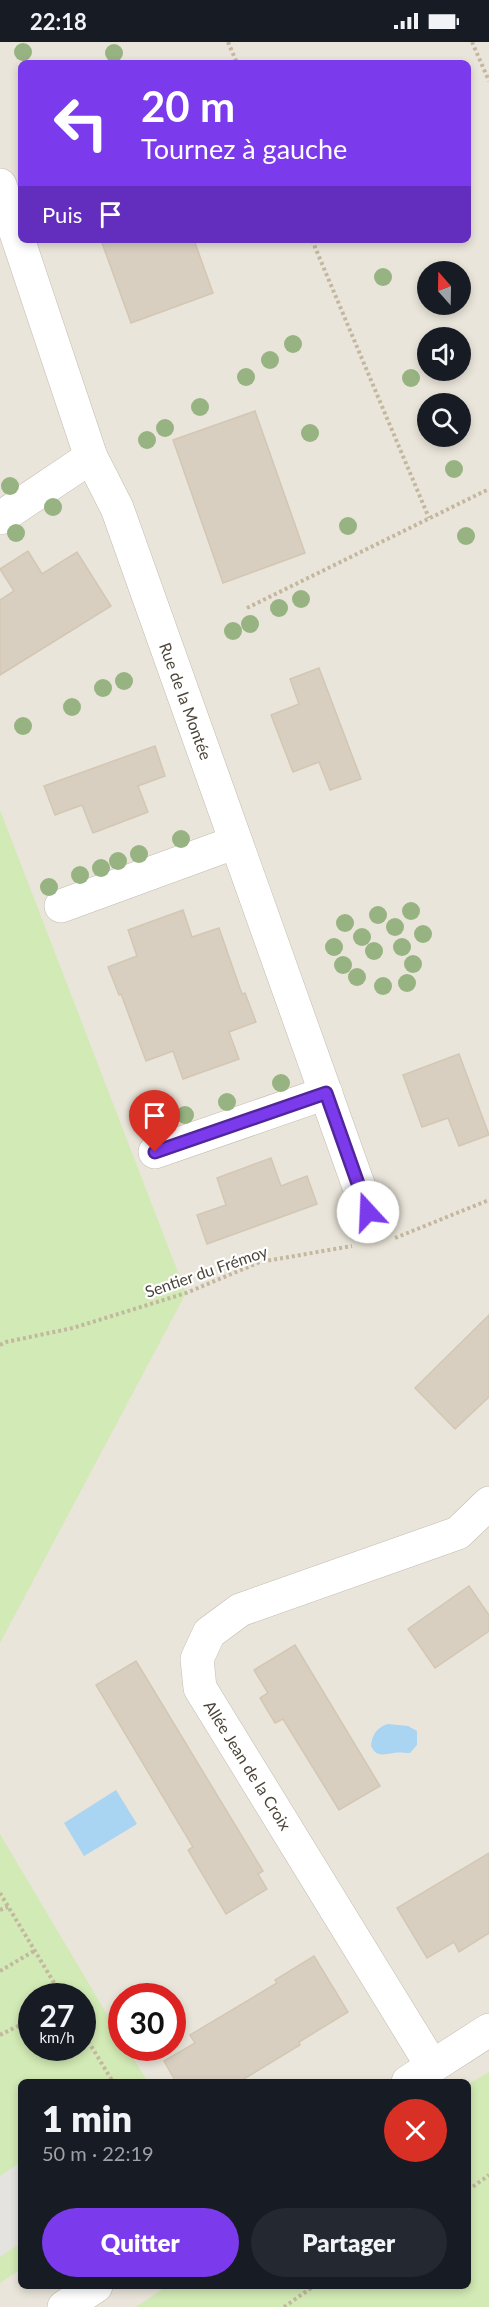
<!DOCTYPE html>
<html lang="fr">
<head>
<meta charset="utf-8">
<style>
	body { margin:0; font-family:Lato,sans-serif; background:#242831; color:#f1f3f6; height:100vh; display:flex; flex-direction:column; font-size:22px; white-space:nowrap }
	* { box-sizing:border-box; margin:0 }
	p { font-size:20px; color:#9ea1a6 }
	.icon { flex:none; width:33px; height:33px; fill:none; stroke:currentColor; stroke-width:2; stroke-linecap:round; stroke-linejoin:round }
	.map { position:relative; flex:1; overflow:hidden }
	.panel { position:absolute; left:18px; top:2037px; width:453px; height:210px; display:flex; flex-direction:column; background:#171b24; border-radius:9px; box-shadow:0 3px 9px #0003 }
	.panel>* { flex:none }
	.banner { position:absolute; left:18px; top:18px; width:453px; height:183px; border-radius:9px; box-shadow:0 3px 9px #0003; background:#7c3aed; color:#fff; overflow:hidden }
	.needle { width:39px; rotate:340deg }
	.controls { position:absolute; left:417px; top:219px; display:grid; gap:12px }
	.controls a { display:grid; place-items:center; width:54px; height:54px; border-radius:50%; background:#171b24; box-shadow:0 3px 9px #0003; font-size:30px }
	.speed { position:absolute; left:18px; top:1941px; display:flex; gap:12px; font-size:30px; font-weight:700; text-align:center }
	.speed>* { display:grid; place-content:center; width:78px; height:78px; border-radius:50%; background:#171b24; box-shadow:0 3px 9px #0003; line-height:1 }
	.speed small { font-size:15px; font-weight:400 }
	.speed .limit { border:9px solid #d22; background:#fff; color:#111 }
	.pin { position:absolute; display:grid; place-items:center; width:51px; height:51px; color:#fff; margin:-62px -26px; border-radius:50% 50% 50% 0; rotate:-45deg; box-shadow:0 0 6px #0007 }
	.pin .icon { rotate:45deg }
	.me { position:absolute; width:66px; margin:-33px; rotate:340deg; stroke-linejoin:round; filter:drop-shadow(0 0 4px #0008) }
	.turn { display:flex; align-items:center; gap:21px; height:126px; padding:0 24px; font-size:27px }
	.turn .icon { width:78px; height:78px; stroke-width:2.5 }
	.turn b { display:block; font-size:42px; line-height:51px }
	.then { display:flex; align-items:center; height:57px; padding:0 24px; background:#0003; gap:12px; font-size:22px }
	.round { display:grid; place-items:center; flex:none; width:63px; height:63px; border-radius:32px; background:#242831 }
	.head { display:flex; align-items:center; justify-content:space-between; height:102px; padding:0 24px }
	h1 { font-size:36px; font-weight:800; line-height:45px }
	.button { display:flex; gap:12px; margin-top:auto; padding:12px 24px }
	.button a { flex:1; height:69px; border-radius:36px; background:#7c3aed; color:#fff; font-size:24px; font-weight:800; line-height:69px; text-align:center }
	.button a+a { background:#242831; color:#f1f3f6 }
	.status { display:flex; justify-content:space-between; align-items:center; height:42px; padding:0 30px; background:#171b24; direction:ltr }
	.status svg { height:16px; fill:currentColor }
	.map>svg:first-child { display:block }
	.residential { fill:#eae5da; fill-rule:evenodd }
	.green { fill:#d2eab5; fill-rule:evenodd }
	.parking { fill:#e5e3e0 }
	.water { fill:#a9d4f2 }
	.building { fill:#d8cfc1; stroke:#d3c7b4; stroke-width:1.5 }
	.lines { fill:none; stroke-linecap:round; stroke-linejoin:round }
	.minor-casing { stroke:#c2bbae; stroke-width:34 }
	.path { stroke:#c4b79f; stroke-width:4; stroke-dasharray:3 3; stroke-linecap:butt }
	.minor { stroke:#fff; stroke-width:33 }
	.tree { fill:#97b381 }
	.route-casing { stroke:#51269a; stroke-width:15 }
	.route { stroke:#7c3aed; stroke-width:10 }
	.labels { text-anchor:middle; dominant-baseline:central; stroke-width:4.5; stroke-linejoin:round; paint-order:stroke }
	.street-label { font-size:16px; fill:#4b4439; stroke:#fff }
</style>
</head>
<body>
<div class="status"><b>22:18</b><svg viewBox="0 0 49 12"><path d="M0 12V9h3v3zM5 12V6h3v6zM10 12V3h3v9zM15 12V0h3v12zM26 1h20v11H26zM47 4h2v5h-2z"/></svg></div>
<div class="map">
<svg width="489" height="2265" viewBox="0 0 489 2265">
	<rect width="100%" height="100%" fill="#f6f3ec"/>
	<path class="residential" d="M0,0H489V2265H0ZM21,21H468V198H21ZM428,230H460V262H428ZM428,296H460V328H428ZM428,362H460V394H428ZM32,1954H82V2006H32ZM122,1954H172V2006H122ZM21,2040H468V2244H21Z"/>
	<g class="green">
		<polygon points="0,768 186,1251 0,1601"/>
		<path d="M0,1792L121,1996L122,2006H127L148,2040H21V2227L0,2241ZM32,1954H82V2006H32Z"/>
		<polygon points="489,2030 489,2265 136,2265 167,2244 468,2244 468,2042"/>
	</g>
	<polygon class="parking" points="21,2120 21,2201 0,2215 0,2134"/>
	<g class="water">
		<path d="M388,1682L408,1684L417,1689V1703L410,1711C405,1711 399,1710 394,1711C383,1712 377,1716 371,1704C372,1693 377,1685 388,1682Z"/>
		<polygon points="116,1748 137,1782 84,1814 64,1781"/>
	</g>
	<g class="building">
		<polygon points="101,198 194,198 213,251 131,281"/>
		<polygon points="255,369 305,511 223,541 173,398"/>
		<polygon points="28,509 42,532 77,510 111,564 0,633 0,558 14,549 0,527"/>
		<polygon points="319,626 361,737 330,748 319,720 293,730 271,673 299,662 290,637"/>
		<polygon points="155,704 165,734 138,744 148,770 93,791 82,763 55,773 44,744"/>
		<polygon points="183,868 192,895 219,886 242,952 245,951 256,980 229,990 239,1017 183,1037 173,1009 146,1019 121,952 119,953 108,925 137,914 128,888"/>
		<polygon points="459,1012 489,1093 459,1104 448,1076 422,1085 403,1033"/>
		<polygon points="271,1116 281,1144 307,1134 317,1162 207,1202 197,1173 226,1163 217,1136"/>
		<polygon points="489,1273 489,1355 455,1387 415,1346"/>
		<polygon points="469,1544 489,1573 489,1589 435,1626 408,1587"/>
		<polygon points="295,1603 380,1744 339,1768 283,1677 275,1681 260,1656 268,1651 254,1628"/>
		<polygon points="136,1619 263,1829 258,1832 267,1847 226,1872 188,1808 193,1805 96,1643"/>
		<polygon points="489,1811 489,1891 459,1910 454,1900 427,1916 397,1866"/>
		<polygon points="314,1914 348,1970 299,2000 300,2003 239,2040 176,2040 164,2019 195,2001 190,1993 277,1941 275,1938"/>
	</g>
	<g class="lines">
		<defs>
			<g id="minor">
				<polyline points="0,143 91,415 117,466 368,1170"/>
				<polyline points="0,476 91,415"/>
				<polyline points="61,864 236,800"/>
				<polyline points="155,1110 326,1051"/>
				<polyline points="432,2024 200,1646 197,1617 209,1591 240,1568 458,1491 489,1461"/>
				<polyline points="408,2040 489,1988"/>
				<polyline points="64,2265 96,2244"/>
			</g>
		</defs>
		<use href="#minor" class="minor-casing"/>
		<g class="path">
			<polyline points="228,0 237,21"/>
			<polyline points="472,0 489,39"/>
			<polyline points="312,198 429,476"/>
			<polyline points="247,566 489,447"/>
			<polyline points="395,1196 489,1158"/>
			<polyline points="0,1303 6,1300 73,1286 186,1251 260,1220 352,1204"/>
			<polyline points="0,1851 62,1954"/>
			<polyline points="0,1868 8,1865"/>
			<polyline points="0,1929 34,1909"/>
			<polyline points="82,1989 113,2040"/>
			<polyline points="0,1993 32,1977"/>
			<polyline points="468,2148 489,2133"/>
			<polyline points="284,2265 314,2244"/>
		</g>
		<use href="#minor" class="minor"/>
	</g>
	<g class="tree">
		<circle cx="23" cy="10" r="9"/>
		<circle cx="114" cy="11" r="9"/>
		<circle cx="383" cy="235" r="9"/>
		<circle cx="293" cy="302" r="9"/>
		<circle cx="270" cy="318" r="9"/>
		<circle cx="246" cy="335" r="9"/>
		<circle cx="411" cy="336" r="9"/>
		<circle cx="200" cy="365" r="9"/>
		<circle cx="165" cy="386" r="9"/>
		<circle cx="310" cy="391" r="9"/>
		<circle cx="147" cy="398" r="9"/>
		<circle cx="454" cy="427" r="9"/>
		<circle cx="10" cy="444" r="9"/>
		<circle cx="53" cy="465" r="9"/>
		<circle cx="348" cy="484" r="9"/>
		<circle cx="16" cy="491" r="9"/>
		<circle cx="466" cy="494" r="9"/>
		<circle cx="301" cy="557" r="9"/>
		<circle cx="279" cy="566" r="9"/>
		<circle cx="250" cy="582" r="9"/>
		<circle cx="233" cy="589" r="9"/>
		<circle cx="124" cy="639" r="9"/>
		<circle cx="103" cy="646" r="9"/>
		<circle cx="72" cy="665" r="9"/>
		<circle cx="23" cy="684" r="9"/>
		<circle cx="181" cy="797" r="9"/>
		<circle cx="139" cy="812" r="9"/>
		<circle cx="118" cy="819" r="9"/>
		<circle cx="101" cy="826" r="9"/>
		<circle cx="80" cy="833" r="9"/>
		<circle cx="49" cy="845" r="9"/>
		<circle cx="411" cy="869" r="9"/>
		<circle cx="378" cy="873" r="9"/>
		<circle cx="345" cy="881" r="9"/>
		<circle cx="395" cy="885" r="9"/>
		<circle cx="423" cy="892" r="9"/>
		<circle cx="362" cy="895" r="9"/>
		<circle cx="334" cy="905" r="9"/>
		<circle cx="402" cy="905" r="9"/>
		<circle cx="374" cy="909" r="9"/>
		<circle cx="413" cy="922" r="9"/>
		<circle cx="343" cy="923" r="9"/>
		<circle cx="357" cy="935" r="9"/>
		<circle cx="407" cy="941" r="9"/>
		<circle cx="383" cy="944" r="9"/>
		<circle cx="281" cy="1041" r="9"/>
		<circle cx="227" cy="1060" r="9"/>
		<circle cx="185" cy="1073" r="9"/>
	</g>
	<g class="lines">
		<defs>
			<polyline id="route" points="155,1110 326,1051 368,1170"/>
		</defs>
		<use href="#route" class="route-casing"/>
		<use href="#route" class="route"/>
	</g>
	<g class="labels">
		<g class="street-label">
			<text transform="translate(186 659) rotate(70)">Rue de la Montée</text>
			<text transform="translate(206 1229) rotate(-19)">Sentier du Frémoy</text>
			<text transform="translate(248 1723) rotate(58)">Allée Jean de la Croix</text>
		</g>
	</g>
</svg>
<div class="controls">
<a><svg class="needle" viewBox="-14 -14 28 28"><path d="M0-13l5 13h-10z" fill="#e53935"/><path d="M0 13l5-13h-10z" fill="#9ea1a6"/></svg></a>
<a><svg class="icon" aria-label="sound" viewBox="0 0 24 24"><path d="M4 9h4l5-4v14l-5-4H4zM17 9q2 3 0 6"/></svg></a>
<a><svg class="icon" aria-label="search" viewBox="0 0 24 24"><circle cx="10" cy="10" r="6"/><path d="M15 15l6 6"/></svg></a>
</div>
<div class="speed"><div>27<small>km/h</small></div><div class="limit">30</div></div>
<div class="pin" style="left:155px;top:1110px;background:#d93025"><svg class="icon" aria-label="arrive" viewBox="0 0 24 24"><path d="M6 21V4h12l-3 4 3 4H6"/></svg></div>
<svg class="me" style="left:368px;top:1170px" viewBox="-20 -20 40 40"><circle r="19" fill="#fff"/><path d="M0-13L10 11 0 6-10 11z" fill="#7c3aed"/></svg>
<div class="banner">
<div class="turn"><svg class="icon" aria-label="left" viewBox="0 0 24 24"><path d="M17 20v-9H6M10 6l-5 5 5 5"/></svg><div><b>20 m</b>Tournez à gauche</div></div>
<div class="then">Puis<svg class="icon" aria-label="arrive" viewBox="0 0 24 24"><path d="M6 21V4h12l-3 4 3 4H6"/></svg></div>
</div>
<section class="panel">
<div class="head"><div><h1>1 min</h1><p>50 m · 22:19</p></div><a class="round" style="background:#d93025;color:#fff"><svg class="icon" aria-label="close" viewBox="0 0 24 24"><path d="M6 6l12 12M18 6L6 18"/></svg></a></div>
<div class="button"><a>Quitter</a><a>Partager</a></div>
</section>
</div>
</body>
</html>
